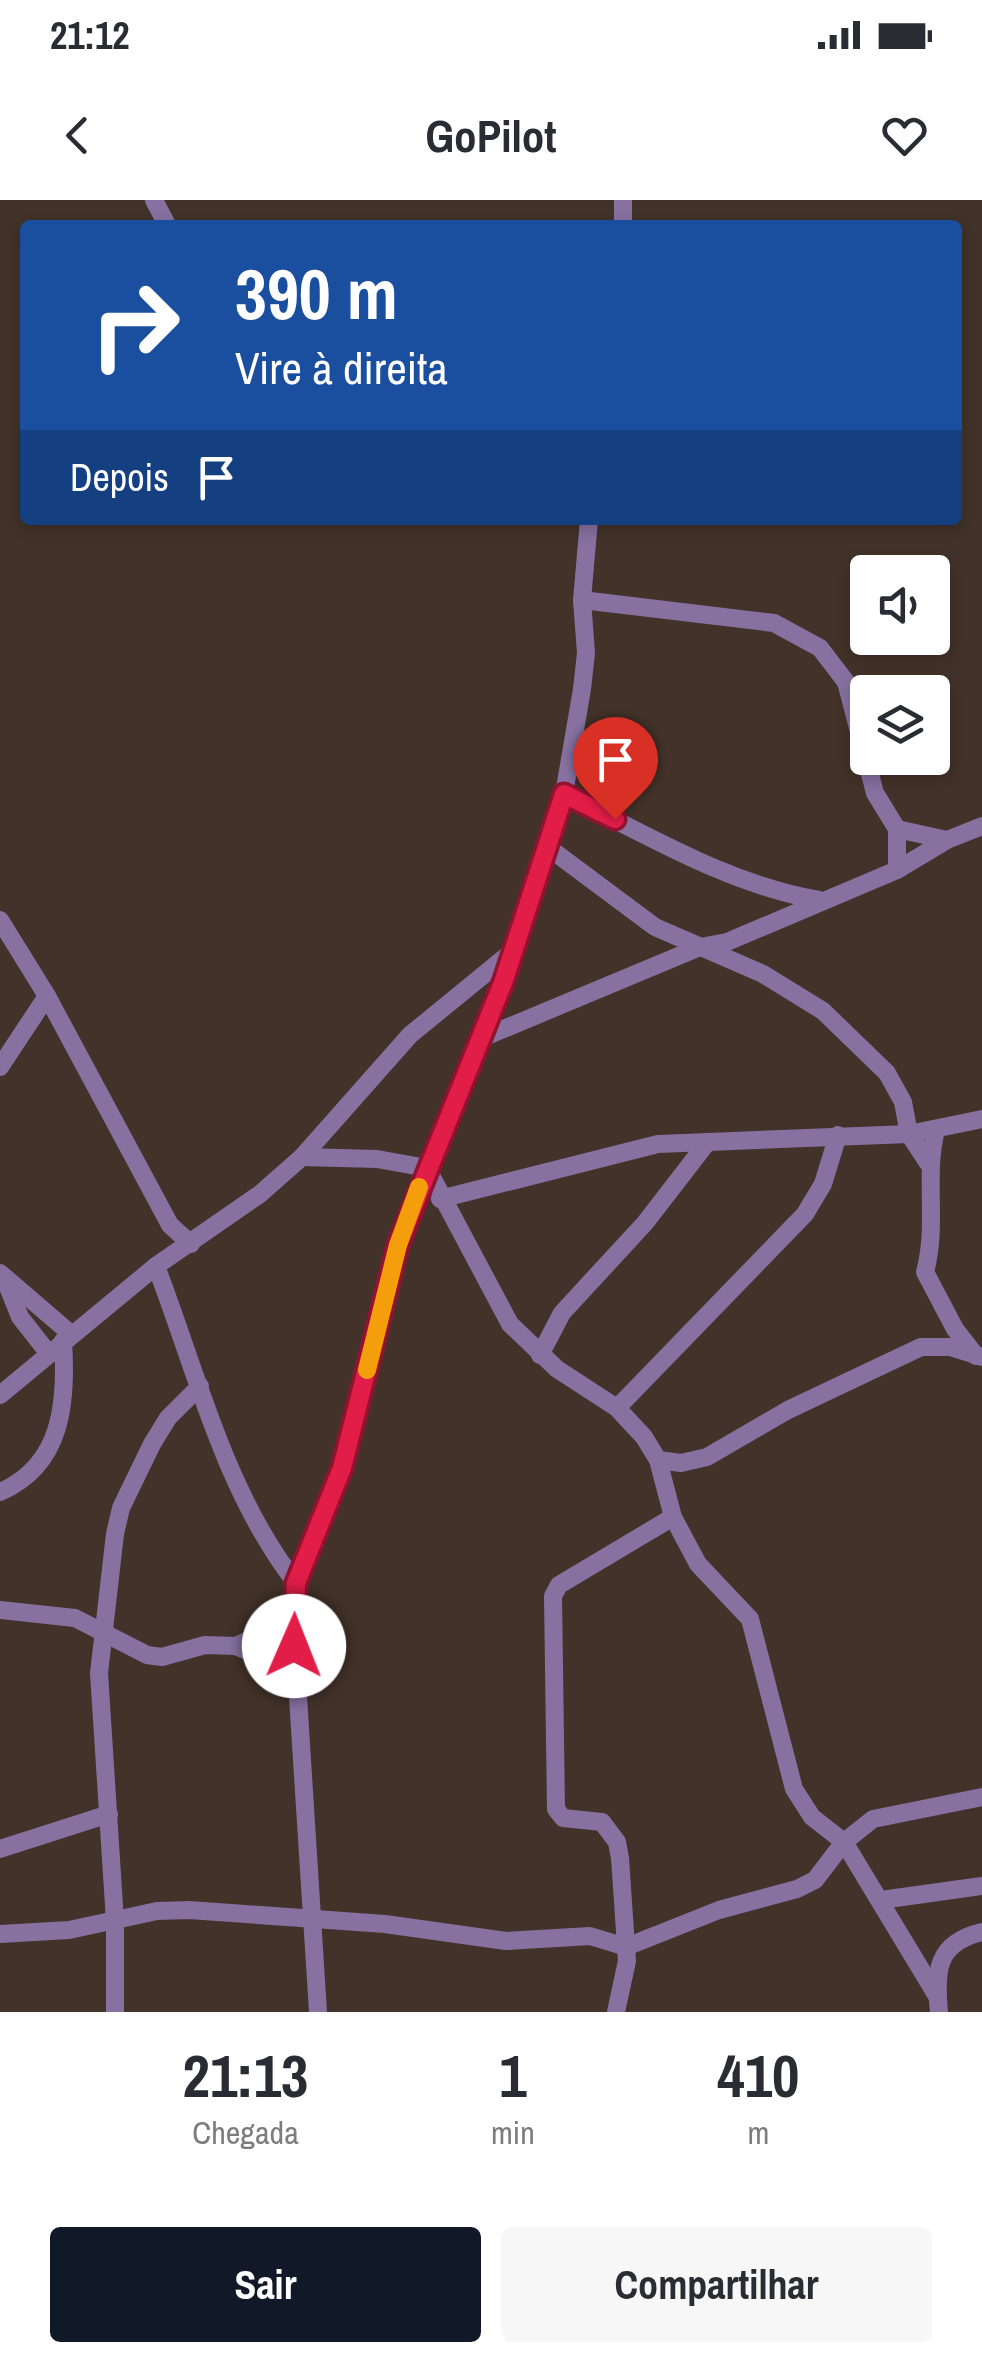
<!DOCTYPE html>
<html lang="pt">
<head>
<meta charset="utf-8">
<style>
	body { margin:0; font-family:"Archivo Narrow",sans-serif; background:#f7f7f7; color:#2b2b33; height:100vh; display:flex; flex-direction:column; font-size:38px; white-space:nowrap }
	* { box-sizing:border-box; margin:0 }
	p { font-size:32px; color:#7c7c81 }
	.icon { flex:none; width:55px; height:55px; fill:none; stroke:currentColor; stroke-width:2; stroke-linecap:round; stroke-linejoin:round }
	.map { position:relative; height:1812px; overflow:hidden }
	.side { display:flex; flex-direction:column; background:#fff; flex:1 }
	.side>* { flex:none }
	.top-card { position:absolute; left:20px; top:20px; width:942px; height:305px; border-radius:10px; box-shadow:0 5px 15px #0003; background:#1a4fa0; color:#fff; overflow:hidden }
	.buttons { position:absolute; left:850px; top:355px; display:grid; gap:20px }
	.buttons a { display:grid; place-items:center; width:100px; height:100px; border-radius:10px; background:#fff; box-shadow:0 5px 15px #0003; font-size:50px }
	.pin { position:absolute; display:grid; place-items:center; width:85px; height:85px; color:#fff; margin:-102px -42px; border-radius:50% 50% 50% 0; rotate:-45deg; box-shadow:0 0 10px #0007 }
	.pin .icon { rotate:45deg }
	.me { position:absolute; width:110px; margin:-55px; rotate:1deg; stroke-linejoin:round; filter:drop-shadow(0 0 8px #0008) }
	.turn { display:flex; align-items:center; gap:35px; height:210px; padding:0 50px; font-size:45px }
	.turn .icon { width:130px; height:130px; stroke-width:2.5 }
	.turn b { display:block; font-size:70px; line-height:85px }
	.then { display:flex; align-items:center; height:95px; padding:0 50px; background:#0003; gap:20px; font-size:38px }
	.eta { display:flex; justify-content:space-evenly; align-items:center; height:170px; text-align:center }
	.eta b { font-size:60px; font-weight:700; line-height:70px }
	.cta { display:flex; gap:20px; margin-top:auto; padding:20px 50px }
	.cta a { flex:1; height:115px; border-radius:10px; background:#111827; color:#fff; font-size:40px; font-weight:700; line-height:115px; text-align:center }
	.cta a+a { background:#f7f7f7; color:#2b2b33 }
	.status { display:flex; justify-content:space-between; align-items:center; height:70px; padding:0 50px; background:#fff; direction:ltr }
	.status svg { height:28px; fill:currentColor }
	header { display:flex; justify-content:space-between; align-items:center; height:130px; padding:0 50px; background:#fff; font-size:45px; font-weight:700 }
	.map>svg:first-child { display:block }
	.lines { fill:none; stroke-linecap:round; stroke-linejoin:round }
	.street { stroke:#8671a1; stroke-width:18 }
	.route-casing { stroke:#92132f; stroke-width:25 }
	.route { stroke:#e11d48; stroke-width:18 }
	.slow { stroke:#f59e0b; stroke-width:18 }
</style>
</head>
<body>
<div class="status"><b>21:12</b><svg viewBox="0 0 49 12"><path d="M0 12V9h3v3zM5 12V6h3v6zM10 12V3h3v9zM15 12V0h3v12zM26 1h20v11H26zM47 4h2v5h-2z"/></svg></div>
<header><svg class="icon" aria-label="back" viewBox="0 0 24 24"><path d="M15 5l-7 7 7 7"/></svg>GoPilot<svg class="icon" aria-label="heart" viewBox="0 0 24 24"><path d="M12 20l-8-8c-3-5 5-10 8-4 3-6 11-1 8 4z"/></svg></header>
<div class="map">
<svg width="982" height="1812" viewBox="0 0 982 1812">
	<rect width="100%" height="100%" fill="#423229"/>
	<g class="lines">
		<g class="street">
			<polyline points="154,0 167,25"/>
			<polyline points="623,25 623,0"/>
			<polyline points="582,400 774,423 820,448 846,482 875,593 897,629 897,670"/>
			<path d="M564,594C646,634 729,685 819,700"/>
			<polyline points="897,629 947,640"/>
			<polyline points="545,645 655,727 763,774 823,811 887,873 903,902 909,934 928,963"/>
			<polyline points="0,720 47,796 170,1025 191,1044"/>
			<polyline points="482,838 700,747 727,742 897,670 947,640 982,626"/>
			<polyline points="0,867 47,796"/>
			<path d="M936,930C924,977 938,1024 925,1072L955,1129L976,1156"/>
			<polyline points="302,957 377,959 427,968 510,1124 557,1169 617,1208 644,1237 658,1260 673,1317 698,1364 750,1419 794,1589 812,1617 844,1642 937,1796"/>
			<polyline points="440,999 658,944 909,934 982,919"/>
			<path d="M156,1066C197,1173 225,1292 296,1383"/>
			<polyline points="0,1073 71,1134"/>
			<polyline points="6,1082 20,1117 49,1154"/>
			<polyline points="540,1155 562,1113 645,1023 706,944"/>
			<polyline points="0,1195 156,1066 260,994 302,957 410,835 514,750"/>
			<polyline points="617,1208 805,1014 823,984 838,935"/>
			<polyline points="658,1260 681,1263 707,1257 788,1210 921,1147 950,1147 982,1157"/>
			<path d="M0,1292C63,1265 67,1201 63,1141"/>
			<polyline points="0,1410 75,1418 147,1455 162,1457 205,1445 236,1446 296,1473"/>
			<polyline points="236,1446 293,1418"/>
			<polyline points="0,1649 109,1614"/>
			<polyline points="881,1700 982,1686"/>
			<polyline points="0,1734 69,1730 157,1711 189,1710 385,1724 506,1741 590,1736 626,1747 719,1710 797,1689 815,1680 844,1642 873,1619 982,1597"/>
			<polyline points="115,1812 115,1721 99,1473 115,1334 121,1308 152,1244 168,1218 200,1186"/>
			<polyline points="318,1812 293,1418 296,1383 342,1268 398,1045 482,838 564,594 582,489 586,453 582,400 589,320"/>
			<polyline points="616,1812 627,1761 620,1658 617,1642 602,1622 563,1618 556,1609 553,1396 559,1385 673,1317"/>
			<path d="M939,1812C935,1771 936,1743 982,1732"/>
		</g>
	</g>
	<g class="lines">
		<defs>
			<polyline id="route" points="294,1446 296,1383 342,1268 398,1045 504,780 564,594 615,619"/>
		</defs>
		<use href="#route" class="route-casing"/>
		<use href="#route" class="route"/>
		<polyline class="slow" points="367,1170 398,1045 419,987"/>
	</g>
</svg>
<div class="buttons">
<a><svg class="icon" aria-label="sound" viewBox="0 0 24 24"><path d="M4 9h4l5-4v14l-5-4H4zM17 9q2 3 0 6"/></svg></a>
<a><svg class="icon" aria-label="layers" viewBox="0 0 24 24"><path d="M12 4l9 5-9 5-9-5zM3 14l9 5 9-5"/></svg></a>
</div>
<div class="pin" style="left:615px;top:619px;background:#d93025"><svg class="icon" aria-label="arrive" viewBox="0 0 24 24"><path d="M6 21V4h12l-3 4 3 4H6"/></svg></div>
<svg class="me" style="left:294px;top:1446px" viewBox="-20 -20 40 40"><circle r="19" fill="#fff"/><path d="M0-13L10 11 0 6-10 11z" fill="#e11d48"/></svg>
<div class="top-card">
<div class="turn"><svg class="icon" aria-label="right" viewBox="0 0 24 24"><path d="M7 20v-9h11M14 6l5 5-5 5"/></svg><div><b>390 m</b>Vire à direita</div></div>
<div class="then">Depois<svg class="icon" aria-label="arrive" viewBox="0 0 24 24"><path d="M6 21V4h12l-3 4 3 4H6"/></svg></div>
</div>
</div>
<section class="side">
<div class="eta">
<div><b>21:13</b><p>Chegada</p></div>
<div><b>1</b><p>min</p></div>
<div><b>410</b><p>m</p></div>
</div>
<div class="cta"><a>Sair</a><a>Compartilhar</a></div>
</section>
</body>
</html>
